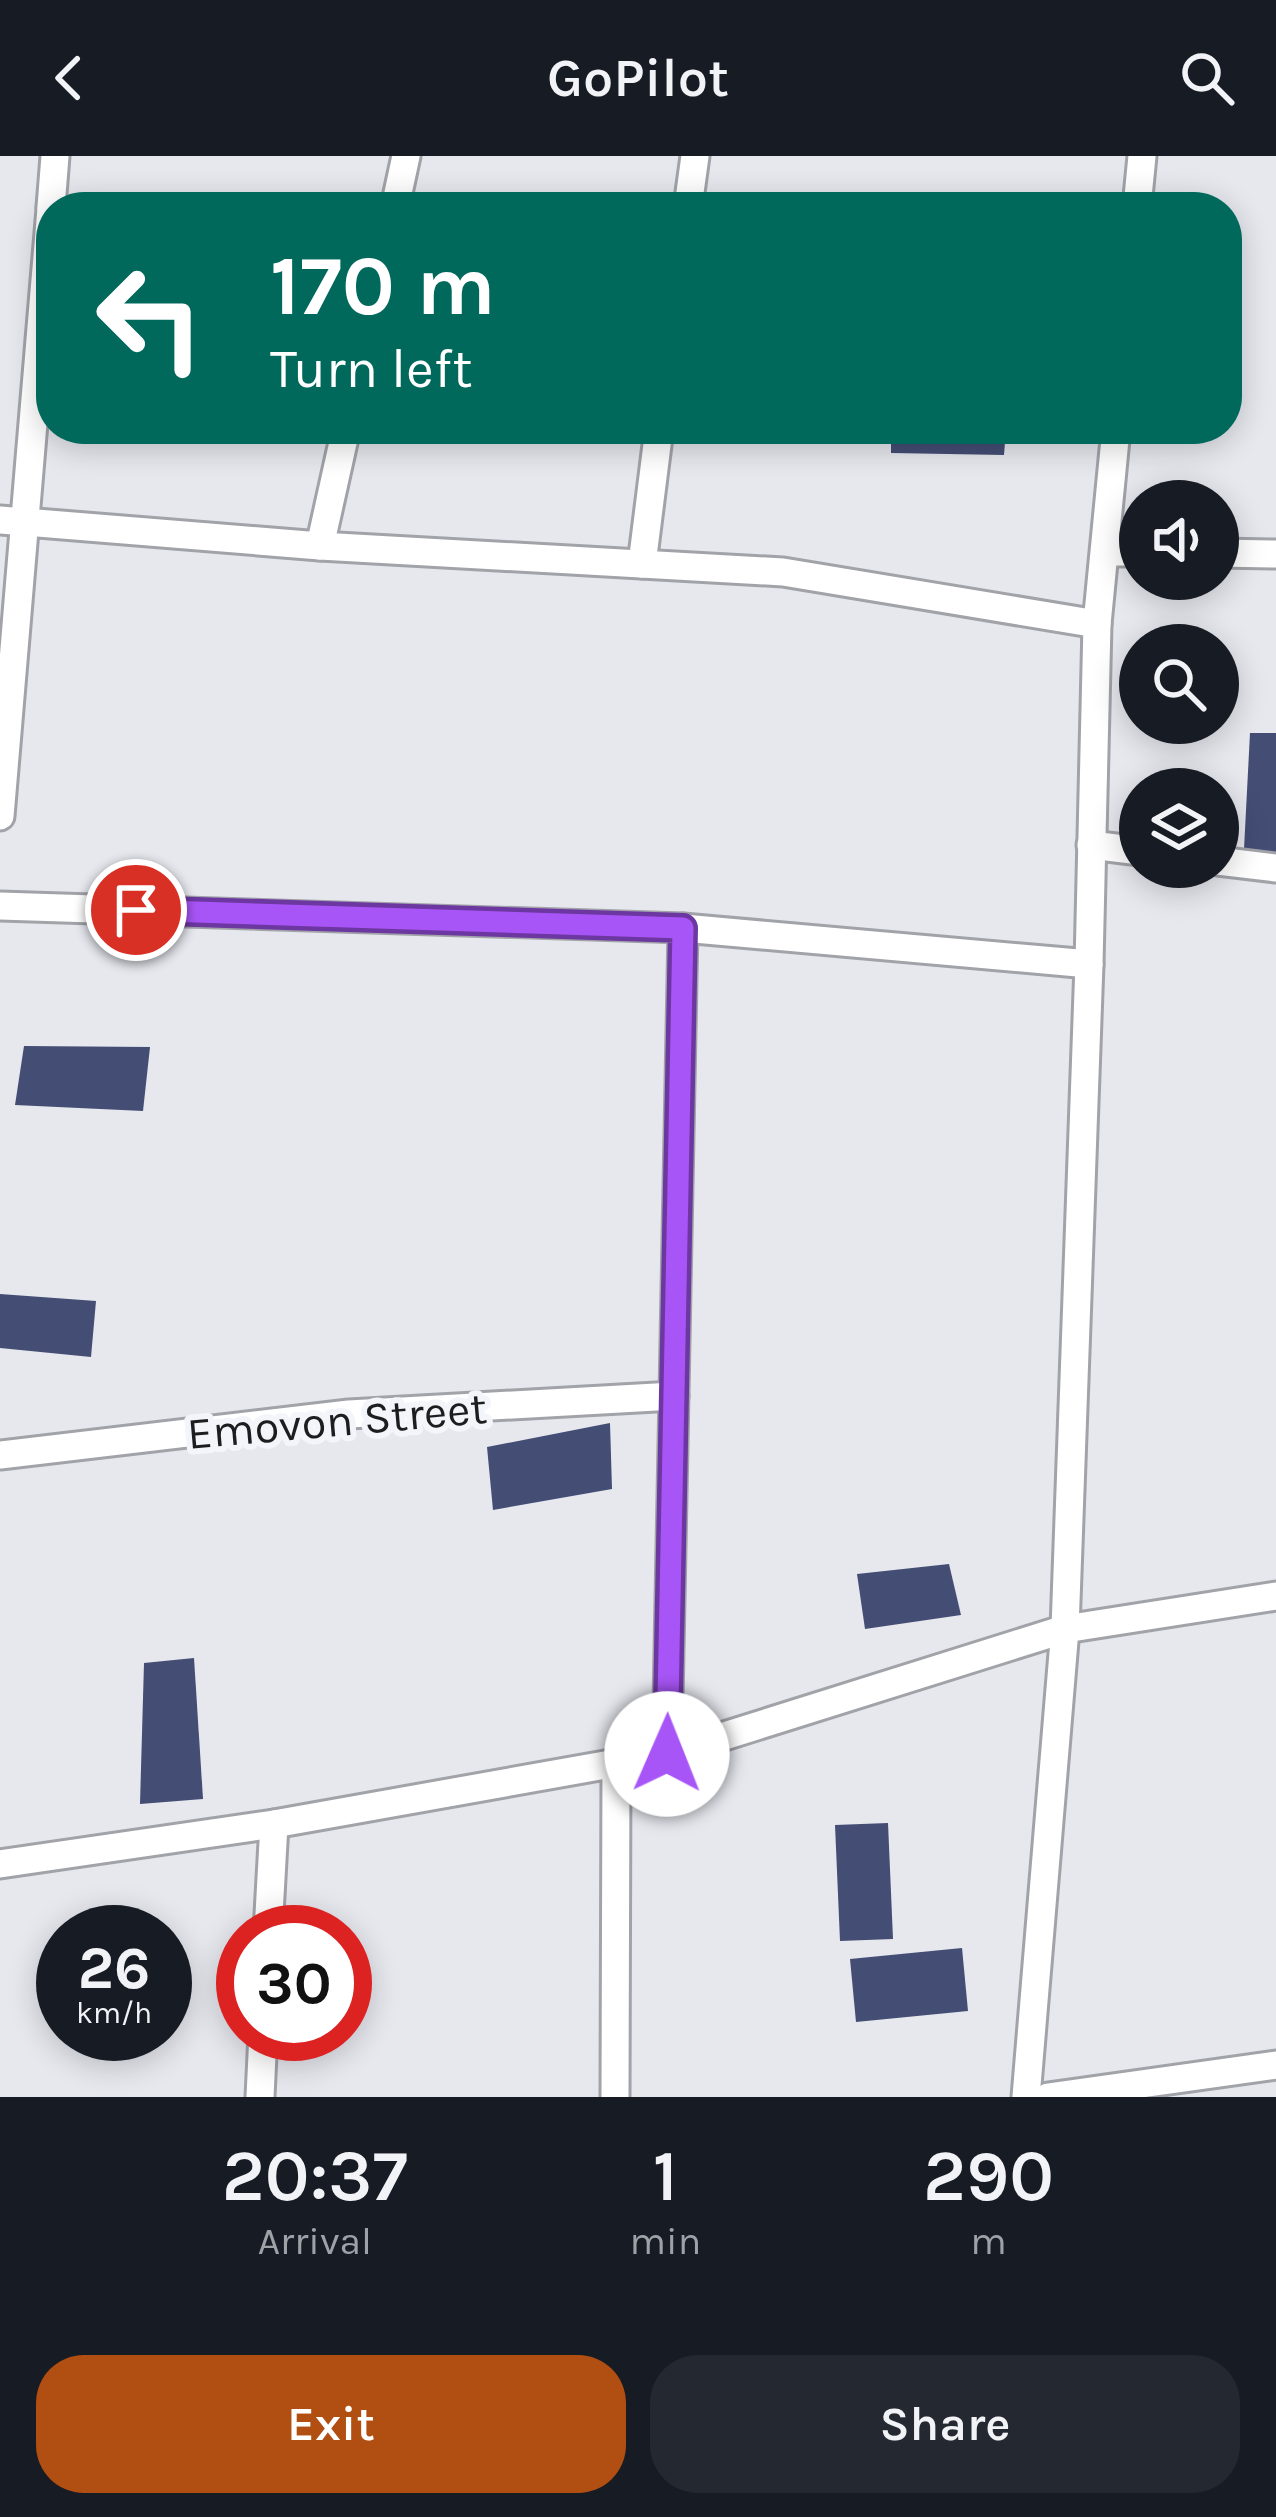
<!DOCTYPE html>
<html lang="en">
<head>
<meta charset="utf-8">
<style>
	body { margin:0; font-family:Karla,sans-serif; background:#242831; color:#f1f3f6; height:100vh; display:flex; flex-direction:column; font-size:45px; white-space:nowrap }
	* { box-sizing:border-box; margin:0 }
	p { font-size:39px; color:#9ea1a6 }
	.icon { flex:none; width:66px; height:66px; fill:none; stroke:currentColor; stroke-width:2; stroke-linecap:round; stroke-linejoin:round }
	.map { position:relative; height:1941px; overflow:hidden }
	.panel { display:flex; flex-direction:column; background:#171b24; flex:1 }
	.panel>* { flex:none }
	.banner { position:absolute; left:36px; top:36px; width:1206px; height:252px; border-radius:48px; box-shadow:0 6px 30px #0003; background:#00695c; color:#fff; overflow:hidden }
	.fabs { position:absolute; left:1119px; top:324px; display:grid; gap:24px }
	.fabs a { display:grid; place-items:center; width:120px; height:120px; border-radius:50%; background:#171b24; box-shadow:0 6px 30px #0003; font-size:60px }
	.speed { position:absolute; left:36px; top:1749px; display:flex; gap:24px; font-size:60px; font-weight:700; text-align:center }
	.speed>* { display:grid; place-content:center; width:156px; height:156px; border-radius:50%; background:#171b24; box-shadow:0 6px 30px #0003; line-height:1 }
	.speed small { font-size:30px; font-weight:400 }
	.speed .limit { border:18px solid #d22; background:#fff; color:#111 }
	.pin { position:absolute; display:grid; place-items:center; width:102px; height:102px; color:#fff; margin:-51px; border:6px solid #fff; border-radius:50%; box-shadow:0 3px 12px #0007 }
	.me { position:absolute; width:132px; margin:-66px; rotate:1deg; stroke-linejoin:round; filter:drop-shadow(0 0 9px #0008) }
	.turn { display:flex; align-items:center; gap:42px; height:252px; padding:0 36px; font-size:54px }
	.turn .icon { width:156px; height:156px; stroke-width:2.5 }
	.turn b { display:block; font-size:84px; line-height:102px }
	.eta { display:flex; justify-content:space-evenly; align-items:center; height:204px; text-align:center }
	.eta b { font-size:72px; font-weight:600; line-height:84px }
	.cta { display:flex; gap:24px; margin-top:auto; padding:24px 36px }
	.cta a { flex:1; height:138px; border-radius:48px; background:#b14f12; color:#fff; font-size:48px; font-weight:600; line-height:138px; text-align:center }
	.cta a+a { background:#242831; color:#f1f3f6 }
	header { display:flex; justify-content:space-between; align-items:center; height:156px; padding:0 36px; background:#171b24; font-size:54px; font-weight:600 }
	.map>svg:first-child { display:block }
	.building { fill:#444d74 }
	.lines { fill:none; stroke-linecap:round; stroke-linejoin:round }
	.minor-casing { stroke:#a1a3a9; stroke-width:33 }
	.minor { stroke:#fff; stroke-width:27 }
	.route-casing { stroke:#6d37a1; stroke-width:30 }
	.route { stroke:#a855f7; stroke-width:21 }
	.labels { text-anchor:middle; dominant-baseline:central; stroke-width:12; stroke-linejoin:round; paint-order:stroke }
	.street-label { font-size:45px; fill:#1c1d1f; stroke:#f3f5fb }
</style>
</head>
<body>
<header><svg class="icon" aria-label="back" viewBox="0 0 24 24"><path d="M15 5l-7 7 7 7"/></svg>GoPilot<svg class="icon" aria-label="search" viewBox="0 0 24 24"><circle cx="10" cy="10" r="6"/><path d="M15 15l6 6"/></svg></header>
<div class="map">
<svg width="1276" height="1941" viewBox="0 0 1276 1941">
	<rect width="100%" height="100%" fill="#e6e8ee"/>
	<g class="building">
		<polygon points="891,273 1006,273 1004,299 891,297"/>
		<polygon points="1250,577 1276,577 1276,698 1244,693"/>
		<polygon points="24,890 150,891 143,955 15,949"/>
		<polygon points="0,1138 96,1145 91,1201 0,1192"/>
		<polygon points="610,1267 612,1333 493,1354 487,1291"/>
		<polygon points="949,1408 961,1459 865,1473 857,1418"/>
		<polygon points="194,1502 203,1643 140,1648 144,1507"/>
		<polygon points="888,1667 893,1783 840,1785 835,1669"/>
		<polygon points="962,1792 968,1855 856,1866 850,1803"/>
	</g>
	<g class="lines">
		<defs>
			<g id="minor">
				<polyline points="51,51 55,0"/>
				<polyline points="395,51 406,0"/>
				<polyline points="688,51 695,0"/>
				<polyline points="1137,51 1142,0"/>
				<polyline points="0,364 320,390 783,416 1097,468"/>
				<polyline points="320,390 346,273"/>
				<polyline points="1105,396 1140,396"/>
				<polyline points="1218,397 1276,398"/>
				<polyline points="642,408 659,273"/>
				<polyline points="0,660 51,53"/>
				<polyline points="1091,689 1140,695"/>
				<polyline points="1218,705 1276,712"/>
				<polyline points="0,750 683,772 1089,808"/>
				<polyline points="0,1299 349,1258 674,1240"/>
				<polyline points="667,1598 683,772"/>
				<polyline points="0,1708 274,1668 667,1598 1065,1473 1276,1440"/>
				<polyline points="268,1776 274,1668"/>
				<polyline points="260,1941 263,1878"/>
				<polyline points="615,1941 616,1608"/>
				<polyline points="1026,1941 1065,1473 1089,808 1097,468 1116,273"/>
				<polyline points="1048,1941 1276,1909"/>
			</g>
		</defs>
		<use href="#minor" class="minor-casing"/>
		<use href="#minor" class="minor"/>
	</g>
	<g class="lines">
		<defs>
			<polyline id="route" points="136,754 683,772 667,1598"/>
		</defs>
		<use href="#route" class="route-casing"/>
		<use href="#route" class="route"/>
	</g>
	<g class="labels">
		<g class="street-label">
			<text transform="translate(337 1265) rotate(-5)">Emovon Street</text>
		</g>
	</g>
</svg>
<div class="fabs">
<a><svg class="icon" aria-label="sound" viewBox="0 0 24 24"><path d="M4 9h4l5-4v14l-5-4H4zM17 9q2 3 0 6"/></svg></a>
<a><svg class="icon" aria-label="search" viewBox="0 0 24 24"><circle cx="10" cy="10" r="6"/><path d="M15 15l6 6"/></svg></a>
<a><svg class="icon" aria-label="layers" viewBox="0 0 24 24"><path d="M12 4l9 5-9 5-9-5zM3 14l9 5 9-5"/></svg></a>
</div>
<div class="speed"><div>26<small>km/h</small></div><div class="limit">30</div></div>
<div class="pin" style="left:136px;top:754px;background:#d93025"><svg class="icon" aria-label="arrive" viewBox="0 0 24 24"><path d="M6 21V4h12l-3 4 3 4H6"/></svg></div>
<svg class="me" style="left:667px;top:1598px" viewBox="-20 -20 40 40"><circle r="19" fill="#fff"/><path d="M0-13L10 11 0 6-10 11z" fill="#a855f7"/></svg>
<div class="banner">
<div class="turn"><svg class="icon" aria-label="left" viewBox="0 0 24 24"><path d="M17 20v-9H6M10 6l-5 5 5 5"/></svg><div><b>170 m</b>Turn left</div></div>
</div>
</div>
<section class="panel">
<div class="eta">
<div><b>20:37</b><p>Arrival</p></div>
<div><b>1</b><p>min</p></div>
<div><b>290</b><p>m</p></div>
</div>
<div class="cta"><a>Exit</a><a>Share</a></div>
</section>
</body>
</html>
